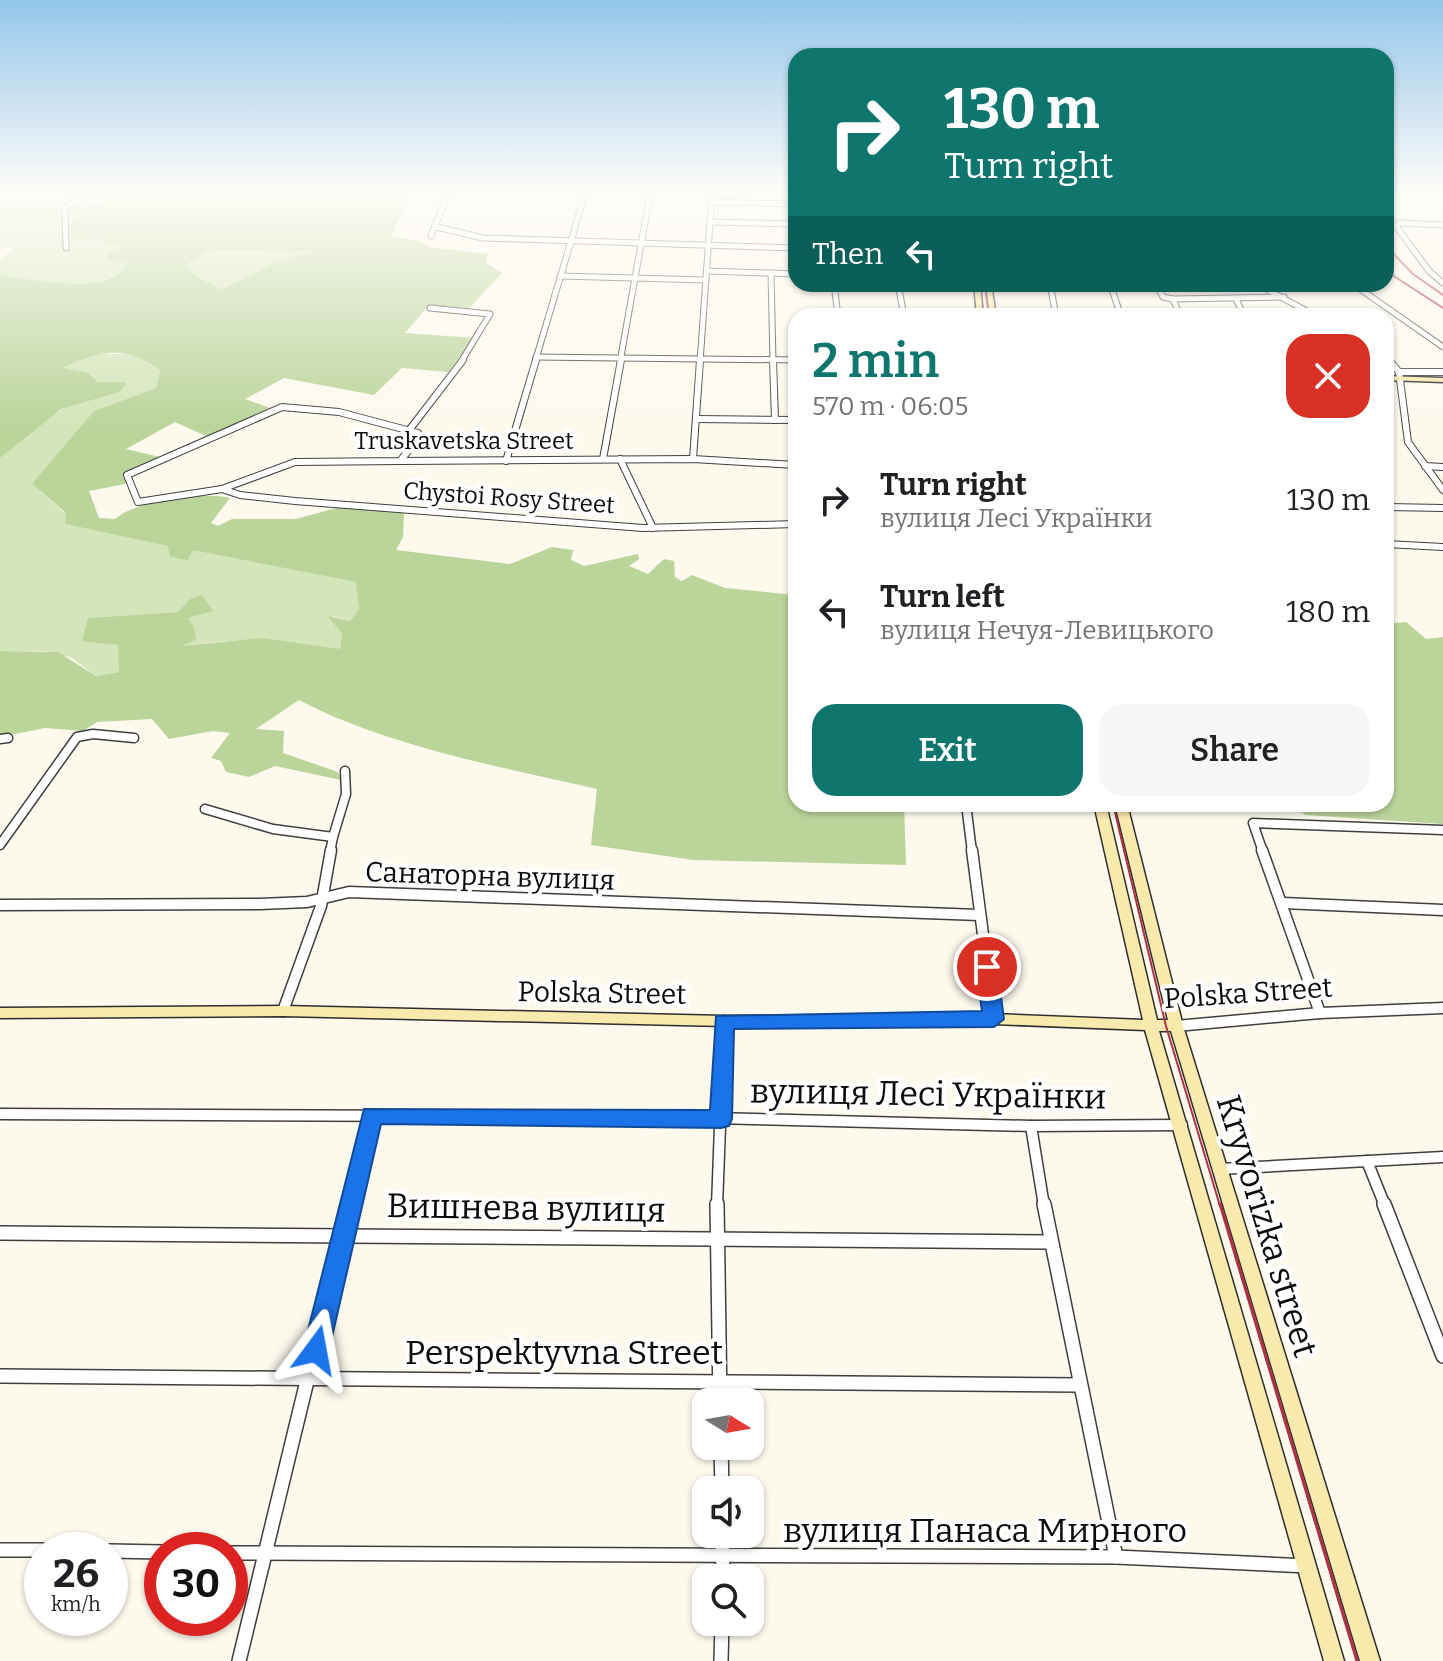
<!DOCTYPE html>
<html lang="en">
<head>
<meta charset="utf-8">
<style>
	body { margin:0; font-family:Bitter,serif; background:#f6f6f6; color:#202124; height:100vh; display:flex; flex-direction:column; font-size:30px; white-space:nowrap }
	* { box-sizing:border-box; margin:0 }
	p { font-size:26px; color:#757577 }
	.icon { flex:none; width:44px; height:44px; fill:none; stroke:currentColor; stroke-width:2; stroke-linecap:round; stroke-linejoin:round }
	.map { position:relative; flex:1; overflow:hidden }
	.side { position:absolute; left:788px; top:308px; width:606px; height:504px; display:flex; flex-direction:column; background:#fff; border-radius:24px; box-shadow:0 2px 6px #0004 }
	.side>* { flex:none }
	.banner { position:absolute; left:788px; top:48px; width:606px; height:244px; border-radius:24px; box-shadow:0 2px 6px #0004; background:#0f766e; color:#fff; overflow:hidden }
	.needle { width:52px; rotate:101deg }
	.tools { position:absolute; left:692px; top:1388px; display:grid; gap:16px }
	.tools a { display:grid; place-items:center; width:72px; height:72px; border-radius:16px; background:#fff; box-shadow:0 2px 6px #0004; font-size:40px }
	.speed { position:absolute; left:24px; top:1532px; display:flex; gap:16px; font-size:40px; font-weight:700; text-align:center }
	.speed>* { display:grid; place-content:center; width:104px; height:104px; border-radius:50%; background:#fff; box-shadow:0 2px 6px #0004; line-height:1 }
	.speed small { font-size:20px; font-weight:400 }
	.speed .limit { border:12px solid #d22; background:#fff; color:#111 }
	.pin { position:absolute; display:grid; place-items:center; width:68px; height:68px; color:#fff; margin:-34px; border:4px solid #fff; border-radius:50%; box-shadow:0 2px 8px #0007 }
	.me { position:absolute; width:88px; margin:-44px; rotate:13deg; stroke-linejoin:round; filter:drop-shadow(0 0 6px #0008) }
	.turn { display:flex; align-items:center; gap:28px; height:168px; padding:0 24px; font-size:36px }
	.turn .icon { width:104px; height:104px; stroke-width:2.5 }
	.turn b { display:block; font-size:56px; line-height:68px }
	.then { display:flex; align-items:center; height:76px; padding:0 24px; background:#0003; gap:16px; font-size:30px }
	.round { display:grid; place-items:center; flex:none; width:84px; height:84px; border-radius:24px; background:#f6f6f6 }
	.summary { display:flex; align-items:center; justify-content:space-between; height:136px; padding:0 24px }
	h1 { font-size:48px; font-weight:600; line-height:60px; color:#0f766e }
	.button { display:flex; gap:16px; margin-top:auto; padding:16px 24px }
	.button a { flex:1; height:92px; border-radius:24px; background:#0f766e; color:#fff; font-size:32px; font-weight:600; line-height:92px; text-align:center }
	.button a+a { background:#f6f6f6; color:#202124 }
	ul { padding:0; list-style:none }
	li { display:flex; align-items:center; gap:24px; height:112px; padding:0 24px }
	li div { flex:1 }
	li b { display:block; font-size:30px }
	li em { font-style:normal }
	.map>svg:first-child { display:block }
	.green { fill:#d4e5b9 }
	.forest { fill:#bad49a; fill-rule:evenodd }
	.lines { fill:none; stroke-linecap:round; stroke-linejoin:round }
	.street-far4-casing { stroke:#3f3f3f; stroke-width:7 }
	.street-far3-casing { stroke:#3f3f3f; stroke-width:8 }
	.street-far2-casing { stroke:#3f3f3f; stroke-width:11 }
	.street-far1-casing { stroke:#3f3f3f; stroke-width:13 }
	.street-casing { stroke:#3f3f3f; stroke-width:16 }
	.secondary-casing { stroke:#2e2e2e; stroke-width:3 }
	.street-far4 { stroke:#fff; stroke-width:5 }
	.street-far3 { stroke:#fff; stroke-width:6 }
	.street-far2 { stroke:#fff; stroke-width:8 }
	.street-far1 { stroke:#fff; stroke-width:10 }
	.street { stroke:#fff; stroke-width:13 }
	.secondary { fill:#f8e9ad; fill-rule:evenodd }
	.tram-far1 { stroke:#b03043; stroke-width:2 }
	.tram { stroke:#b03043; stroke-width:3 }
	.rail { stroke:#b03043; stroke-width:2 }
	.route { fill:#1a73e8; stroke:#114b97; stroke-width:2 }
	.labels { text-anchor:middle; dominant-baseline:central; stroke-width:8; stroke-linejoin:round; paint-order:stroke }
	.far-street-label { font-size:24px; fill:#0c0c0c; stroke:#fff }
	.street-label { font-size:28px; fill:#0c0c0c; stroke:#fff }
	.near-street-label { font-size:34px; fill:#0c0c0c; stroke:#fff }
</style>
</head>
<body>
<div class="map">
<svg width="1443" height="1661" viewBox="0 0 1443 1661">
	<rect width="100%" height="100%" fill="#fdf9ed"/>
	<g class="green">
		<path d="M0,194L18,200L66,197L62,194H112L106,201L75,204L82,219L72,241L99,238L122,249L126,262C109,299 32,278 0,275V261L13,248L0,247Z"/>
		<polygon points="212,250 321,251 275,263 222,289 199,278 184,265"/>
		<path d="M91,354H140L160,370L156,388L94,411L33,485L65,513L67,524L357,582L359,610L350,621L332,616L342,634L340,650C274,639 241,636 173,648L187,618L190,599L178,612L88,618L119,645V672L96,676L72,658L47,651H0V458L36,425L64,408L120,392L126,382H98L62,368Z"/>
	</g>
	<g class="forest">
		<path d="M112,194H411L391,236L420,241L428,247L488,254L486,263L502,273L469,308L429,305L405,333L475,338L448,372L402,368L374,395L284,378L245,399L270,408L213,439L175,422L126,449L164,458L127,475L130,483L89,491L99,518L115,519C137,500 203,491 230,498L211,523L218,526L232,519H296L340,507L404,512L403,537L396,550L510,564L552,547L573,550L571,560L584,566L638,554L639,559L629,566L648,574L664,559L674,561L675,577L682,581L692,575L725,588L796,595V804H904L906,865L693,860L591,845L597,789C501,767 386,746 299,700L256,729L284,731L283,753L338,772L341,780L275,766L249,777L226,772L221,761L211,758L230,733L213,731L169,739L152,719L97,722L83,731L45,728L0,737V651L58,652L96,676L119,672L118,645L82,641L88,618L178,612L190,599L202,595L213,611L188,618L194,627L196,640L181,646L262,638L340,649L342,634L328,616L350,621L359,609L356,582L193,550L188,560L170,557L168,546L66,524L65,512L32,484L94,411L156,388L160,370C127,345 99,350 63,368L88,373L98,382H127L120,392L61,409L0,458V275C29,278 113,299 126,262L107,259L108,253L121,248L99,238L72,241L70,221L81,218L67,215L68,208L106,201ZM212,250L317,251L275,263L222,289L199,278L184,265Z"/>
		<polygon points="1406,622 1426,639 1443,637 1443,824 1305,815 1293,804 1386,804 1386,624"/>
	</g>
	<g class="lines">
		<defs>
			<g id="street-far4">
				<polyline points="711,202 796,204"/>
				<polyline points="710,222 796,224"/>
				<polyline points="435,223 437,227 483,238 796,248"/>
				<polyline points="1443,225 1399,223 1396,226 1429,271 1443,283"/>
				<polyline points="431,236 448,194"/>
				<polyline points="66,248 65,208 88,194"/>
				<polyline points="707,271 796,274"/>
				<polyline points="771,273 773,362"/>
				<polyline points="560,276 706,280"/>
				<polyline points="834,284 838,316"/>
				<polyline points="898,284 904,316"/>
				<polyline points="1050,284 1056,316"/>
				<polyline points="1110,284 1121,316"/>
				<polyline points="1156,284 1163,297 1173,299 1180,316"/>
				<polyline points="1257,284 1316,316"/>
				<polyline points="1353,284 1443,347"/>
				<polyline points="1173,299 1284,297"/>
				<polyline points="1236,299 1244,316"/>
				<polyline points="430,308 490,314 461,362"/>
				<polyline points="536,357 796,360"/>
				<polyline points="1386,357 1390,362"/>
				<polyline points="535,362 585,194"/>
				<polyline points="620,362 650,194"/>
				<polyline points="700,362 712,194"/>
			</g>
			<g id="street-far3">
				<polyline points="773,360 775,420"/>
				<polyline points="1389,360 1399,372 1408,442 1443,490"/>
				<polyline points="1399,372 1443,372"/>
				<polygon points="282,407 339,412 418,433 418,439 400,461 295,462 222,489 138,502 127,475"/>
				<polyline points="697,419 796,420"/>
				<polyline points="410,429 463,360"/>
				<polyline points="603,459 621,360"/>
				<polyline points="620,459 653,528"/>
				<polyline points="693,459 700,360"/>
				<polyline points="400,461 693,459 796,465"/>
				<polyline points="506,461 536,360"/>
				<polyline points="1425,466 1443,467"/>
				<polyline points="222,489 240,495 295,501 643,528 796,524"/>
				<polyline points="1386,507 1443,508"/>
				<polyline points="1386,544 1443,547"/>
			</g>
			<g id="street-far2">
				<polyline points="0,739 8,738"/>
				<polyline points="966,804 972,852"/>
				<polyline points="205,809 273,829 333,837 330,852"/>
				<polyline points="333,837 346,794 345,771"/>
				<polyline points="0,845 77,737 93,734 134,738"/>
				<polyline points="1263,852 1253,823 1443,830"/>
			</g>
			<g id="street-far1">
				<polyline points="972,850 994,1019"/>
				<polyline points="1262,850 1320,1013"/>
				<polyline points="1283,903 1443,910"/>
				<polyline points="0,905 260,904 307,902 349,892 979,915"/>
				<polyline points="283,1011 321,906 331,850"/>
				<polyline points="1176,1026 1320,1013 1443,1008"/>
				<polyline points="0,1114 673,1117 1031,1126 1182,1125"/>
				<polyline points="1031,1126 1044,1206"/>
				<polyline points="1367,1161 1385,1206"/>
				<polyline points="1219,1169 1443,1157"/>
				<polyline points="350,1206 372,1115"/>
				<polyline points="717,1206 724,1021"/>
			</g>
			<g id="street">
				<polyline points="717,1204 720,1402"/>
				<polyline points="1044,1204 1116,1557"/>
				<polyline points="1384,1204 1443,1356"/>
				<polyline points="0,1233 1050,1242"/>
				<polyline points="0,1376 1079,1385"/>
				<polyline points="721,1446 722,1490"/>
				<polyline points="722,1534 723,1578"/>
				<polyline points="0,1550 42,1550"/>
				<polyline points="110,1551 162,1552"/>
				<polyline points="230,1553 1116,1557 1308,1566"/>
				<polyline points="239,1661 350,1204"/>
				<polyline points="721,1661 722,1622"/>
			</g>
			<g id="secondary">
				<polygon points="974,284 980,284 983,316 977,316"/>
				<polygon points="985,284 991,284 996,316 990,316"/>
				<polygon points="1386,376 1443,378 1443,382 1386,380"/>
				<polygon points="1094,804 1106,804 1157,1020 1168,1020 1115,804 1127,804 1183,1026 1380,1661 1360,1661 1171,1031 1159,1031 1344,1661 1324,1661 1145,1030 994,1024 724,1026 283,1016 0,1018 0,1008 283,1006 724,1016 994,1014 1143,1020"/>
			</g>
		</defs>
		<use href="#street-far4" class="street-far4-casing"/>
		<use href="#street-far3" class="street-far3-casing"/>
		<use href="#street-far2" class="street-far2-casing"/>
		<use href="#street-far1" class="street-far1-casing"/>
		<use href="#street" class="street-casing"/>
		<use href="#secondary" class="secondary-casing"/>
		<use href="#street-far4" class="street-far4"/>
		<use href="#street-far3" class="street-far3"/>
		<use href="#street-far2" class="street-far2"/>
		<use href="#street-far1" class="street-far1"/>
		<use href="#street" class="street"/>
		<use href="#secondary" class="secondary"/>
		<g class="tram-far1">
			<polyline points="985,284 989,316"/>
			<polyline points="1113,804 1166,1026 1220,1206"/>
		</g>
		<polyline class="tram" points="1220,1204 1357,1661"/>
		<g class="rail">
			<polyline points="1386,246 1413,274 1443,295"/>
			<polyline points="1386,271 1443,308"/>
		</g>
	</g>
	<linearGradient id="sky" x2="0" y2="1"><stop stop-color="#94c6ec"/><stop offset="0.45" stop-color="#fefcf7"/><stop offset="1" stop-color="#fefcf7" stop-opacity="0"/></linearGradient>
	<rect width="1443" height="427" fill="url(#sky)"/>
	<polygon class="route" points="987,960 997,967 1004,1019 994,1027 734,1029 732,1119 729,1126 721,1128 381,1124 329,1350 325,1358 316,1361 307,1358 303,1350 364,1109 710,1110 716,1016 982,1011 976,967"/>
	<g class="labels">
		<g class="far-street-label">
			<text x="464" y="441">Truskavetska Street</text>
			<text transform="translate(509 498) rotate(4)">Chystoi Rosy Street</text>
		</g>
		<g class="street-label">
			<text transform="translate(490 876) rotate(2)">Санаторна вулиця</text>
			<text transform="translate(602 993) rotate(1)">Polska Street</text>
			<text transform="translate(1248 993) rotate(-4)">Polska Street</text>
		</g>
		<g class="near-street-label">
			<text transform="translate(928 1094) rotate(1)">вулиця Лесі Українки</text>
			<text transform="translate(526 1208) rotate(1)">Вишнева вулиця</text>
			<text transform="translate(1267 1226) rotate(73)">Kryvorizka street</text>
			<text x="564" y="1352">Perspektyvna Street</text>
			<text x="985" y="1530">вулиця Панаса Мирного</text>
		</g>
	</g>
</svg>
<div class="tools">
<a><svg class="needle" viewBox="-14 -14 28 28"><path d="M0-13l5 13h-10z" fill="#e53935"/><path d="M0 13l5-13h-10z" fill="#757577"/></svg></a>
<a><svg class="icon" aria-label="sound" viewBox="0 0 24 24"><path d="M4 9h4l5-4v14l-5-4H4zM17 9q2 3 0 6"/></svg></a>
<a><svg class="icon" aria-label="search" viewBox="0 0 24 24"><circle cx="10" cy="10" r="6"/><path d="M15 15l6 6"/></svg></a>
</div>
<div class="speed"><div>26<small>km/h</small></div><div class="limit">30</div></div>
<div class="pin" style="left:987px;top:967px;background:#d93025"><svg class="icon" aria-label="arrive" viewBox="0 0 24 24"><path d="M6 21V4h12l-3 4 3 4H6"/></svg></div>
<svg class="me" style="left:316px;top:1350px" viewBox="-20 -20 40 40"><path d="M0-17L14 15 0 8-14 15z" fill="#1a73e8" stroke="#fff" stroke-width="4"/></svg>
<div class="banner">
<div class="turn"><svg class="icon" aria-label="right" viewBox="0 0 24 24"><path d="M7 20v-9h11M14 6l5 5-5 5"/></svg><div><b>130 m</b>Turn right</div></div>
<div class="then">Then<svg class="icon" aria-label="left" viewBox="0 0 24 24"><path d="M17 20v-9H6M10 6l-5 5 5 5"/></svg></div>
</div>
<section class="side">
<div class="summary"><div><h1>2 min</h1><p>570 m · 06:05</p></div><a class="round" style="background:#d93025;color:#fff"><svg class="icon" aria-label="close" viewBox="0 0 24 24"><path d="M6 6l12 12M18 6L6 18"/></svg></a></div>
<ul>
<li><svg class="icon" aria-label="right" viewBox="0 0 24 24"><path d="M7 20v-9h11M14 6l5 5-5 5"/></svg><div><b>Turn right</b><p>вулиця Лесі Українки</p></div><em>130 m</em></li>
<li><svg class="icon" aria-label="left" viewBox="0 0 24 24"><path d="M17 20v-9H6M10 6l-5 5 5 5"/></svg><div><b>Turn left</b><p>вулиця Нечуя-Левицького</p></div><em>180 m</em></li>
</ul>
<div class="button"><a>Exit</a><a>Share</a></div>
</section>
</div>
</body>
</html>
